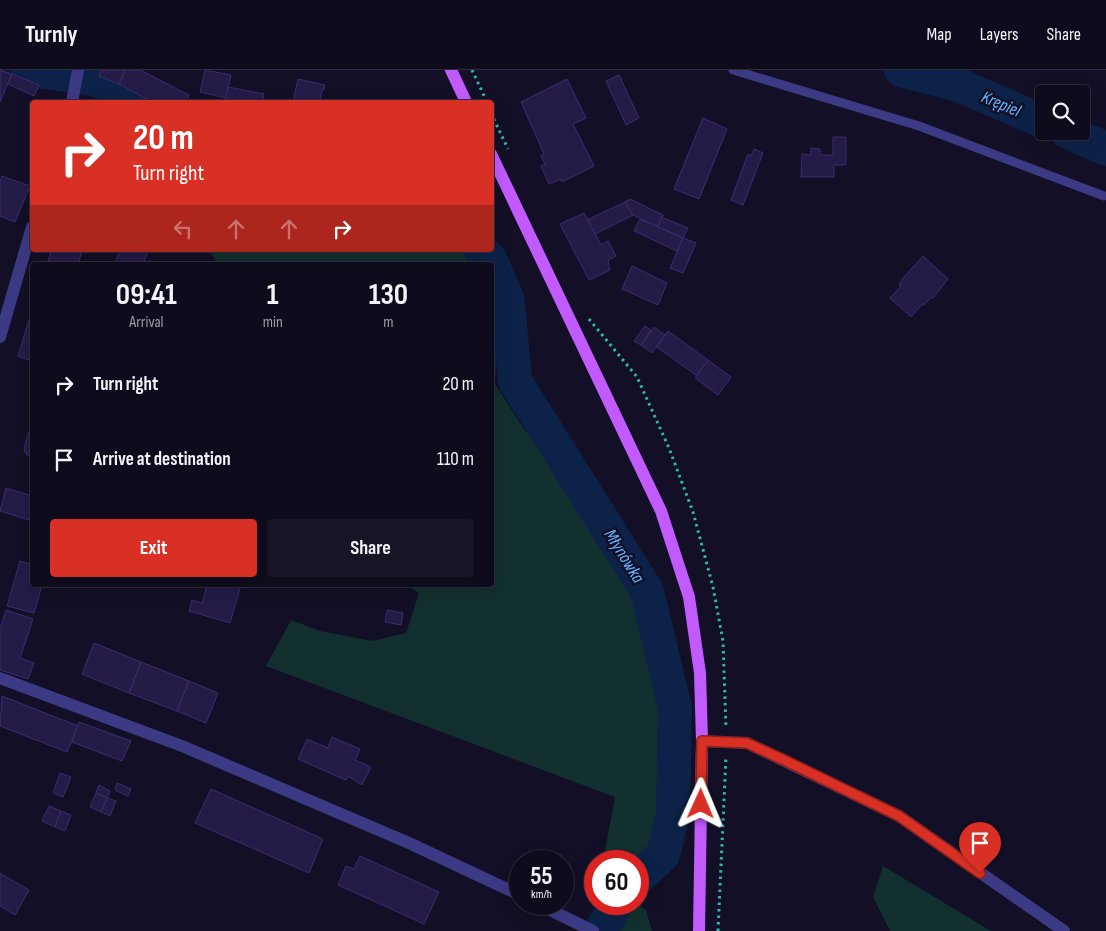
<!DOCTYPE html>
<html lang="en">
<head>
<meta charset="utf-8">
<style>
	body { margin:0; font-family:"Sofia Sans Condensed",sans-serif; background:#171425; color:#f1f3f6; height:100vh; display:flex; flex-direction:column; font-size:19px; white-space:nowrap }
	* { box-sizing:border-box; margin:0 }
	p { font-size:16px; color:#9b9ba3 }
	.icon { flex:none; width:28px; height:28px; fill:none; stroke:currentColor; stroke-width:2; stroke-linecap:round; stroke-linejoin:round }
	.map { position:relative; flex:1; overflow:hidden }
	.panel { position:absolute; left:30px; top:192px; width:464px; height:325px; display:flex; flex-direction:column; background:#0e0b1c; border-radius:5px; box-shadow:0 5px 20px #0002,0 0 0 1px #2e2b3b }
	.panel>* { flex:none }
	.top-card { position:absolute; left:30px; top:30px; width:464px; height:152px; border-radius:5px; box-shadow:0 5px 20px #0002,0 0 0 1px #2e2b3b; background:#d93025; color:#fff; overflow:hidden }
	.fabs { position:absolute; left:1035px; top:15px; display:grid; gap:10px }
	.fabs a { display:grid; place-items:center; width:55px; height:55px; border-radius:5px; background:#0e0b1c; box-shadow:0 5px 20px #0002,0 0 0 1px #2e2b3b; font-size:25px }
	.speed { position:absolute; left:509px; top:780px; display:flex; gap:10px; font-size:25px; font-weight:700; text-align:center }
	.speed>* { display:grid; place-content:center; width:65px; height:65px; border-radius:50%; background:#0e0b1c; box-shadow:0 5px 20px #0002,0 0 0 1px #2e2b3b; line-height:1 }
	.speed small { font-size:12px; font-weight:400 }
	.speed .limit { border:8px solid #d22; background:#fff; color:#111 }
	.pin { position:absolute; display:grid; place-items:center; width:42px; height:42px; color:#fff; margin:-51px -21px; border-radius:50% 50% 50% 0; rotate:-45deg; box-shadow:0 0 5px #0007 }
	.pin .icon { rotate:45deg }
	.me { position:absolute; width:55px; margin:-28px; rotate:1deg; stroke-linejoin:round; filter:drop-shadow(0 0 4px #0008) }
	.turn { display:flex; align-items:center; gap:18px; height:105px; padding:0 20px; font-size:22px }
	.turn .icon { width:65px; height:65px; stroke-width:2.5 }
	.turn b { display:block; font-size:35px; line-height:42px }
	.lanes { display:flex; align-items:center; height:48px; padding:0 20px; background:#0003; justify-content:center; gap:25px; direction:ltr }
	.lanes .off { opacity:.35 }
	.eta { display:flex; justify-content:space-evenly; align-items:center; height:85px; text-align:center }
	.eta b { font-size:30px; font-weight:700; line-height:35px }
	.cta { display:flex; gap:10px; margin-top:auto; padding:10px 20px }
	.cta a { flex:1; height:58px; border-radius:5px; background:#d93025; color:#fff; font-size:20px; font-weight:700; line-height:58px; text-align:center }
	.cta a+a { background:#171425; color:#f1f3f6 }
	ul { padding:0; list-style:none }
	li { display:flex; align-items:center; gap:15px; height:75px; padding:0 20px }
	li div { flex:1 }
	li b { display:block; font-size:19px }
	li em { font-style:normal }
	header { display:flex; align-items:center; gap:30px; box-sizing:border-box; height:70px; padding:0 25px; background:#0e0b1c; border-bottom:1px solid #2e2b3b }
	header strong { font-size:24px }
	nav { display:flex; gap:28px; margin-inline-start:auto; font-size:18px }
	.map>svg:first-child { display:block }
	.green { fill:#12302f }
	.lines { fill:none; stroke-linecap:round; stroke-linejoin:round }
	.river { stroke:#0c2248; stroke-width:34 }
	.building { fill:#241b47; stroke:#3b2d73 }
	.path { stroke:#2fb8b0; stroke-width:3; stroke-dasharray:2.5 4; stroke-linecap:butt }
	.lane { stroke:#3d3a85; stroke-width:9 }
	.street { stroke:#3d3a85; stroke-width:12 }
	.primary { stroke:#c25bff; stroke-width:12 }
	.route-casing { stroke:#8d1f18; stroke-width:12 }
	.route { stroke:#d93025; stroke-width:9 }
	.labels { text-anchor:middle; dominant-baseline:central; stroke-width:5; stroke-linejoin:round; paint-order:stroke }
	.water-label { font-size:18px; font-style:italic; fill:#62b6ff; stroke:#130f26 }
</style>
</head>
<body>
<header>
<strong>Turnly</strong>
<nav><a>Map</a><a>Layers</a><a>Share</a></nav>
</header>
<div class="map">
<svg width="1106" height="861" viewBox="0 0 1106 861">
	<rect width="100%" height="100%" fill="#130f26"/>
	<g class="green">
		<polygon points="209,180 476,180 489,195 218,195"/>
		<polygon points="491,201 500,222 495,314 524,359 601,453 615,484 639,527 669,637 672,659 662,755 652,805 638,816 638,791 603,791 615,727 266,596 291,550 320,561 373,571 406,563 419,523 407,515 491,515"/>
		<polygon points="883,796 991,861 890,861 873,827"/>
		<polygon points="596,834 637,834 646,840 652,861 586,861"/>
	</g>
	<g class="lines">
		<g class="river">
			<polyline points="28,0 88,8 110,14 144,32"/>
			<polyline points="901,0 959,15 1044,52"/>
			<polyline points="1066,61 1106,79"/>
			<polyline points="481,180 490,189 508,231 515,311 647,521 675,638 673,744 663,785 638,808"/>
			<polyline points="601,861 616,834"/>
		</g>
	</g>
	<g class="building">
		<polygon points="0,0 12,4 0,32"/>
		<polygon points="101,0 125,0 119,14 99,6"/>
		<polygon points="125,0 140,0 189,25 186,32 152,32 119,14"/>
		<polygon points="205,0 231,5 226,28 200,22"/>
		<polygon points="12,4 39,15 34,26 8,14"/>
		<polygon points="619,5 639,48 626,55 606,11"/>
		<polygon points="298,9 325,15 324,20 322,20 320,31 321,32 293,32"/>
		<polygon points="567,9 586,48 573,54 594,96 562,112 561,109 549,114 541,96 545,94 541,86 544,84 521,32"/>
		<polygon points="228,17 264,24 262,32 225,32"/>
		<polygon points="703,48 727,59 699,129 674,119"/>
		<polygon points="833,67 846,67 846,95 834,95 834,107 801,107 802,84 811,85 811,78 820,79 820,85 833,85"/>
		<polygon points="754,79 763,83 743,135 731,130 748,84 751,86"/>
		<polygon points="2,106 30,116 15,152 0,146 0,112"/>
		<polygon points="630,129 663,145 658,157 633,145 625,132"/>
		<polygon points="625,132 633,145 595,164 587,150"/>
		<polygon points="584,143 601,175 608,171 616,186 608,190 610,200 589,210 560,154"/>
		<polygon points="661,147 688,158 683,168 658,157"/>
		<polygon points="640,149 683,168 677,181 634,161"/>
		<polygon points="683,168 696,173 683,203 670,198"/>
		<polygon points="51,180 82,180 78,195 47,195"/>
		<polygon points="120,180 148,180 143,195 114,195"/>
		<polygon points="923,186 948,209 933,228 932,227 924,235 922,234 911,247 890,228 901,216 899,215 904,207"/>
		<polygon points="632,196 667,213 658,235 622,219"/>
		<polygon points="32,240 32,291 18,286"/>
		<polygon points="645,256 651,260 641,275 634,271"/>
		<polygon points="654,257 665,265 652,283 641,275"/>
		<polygon points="668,261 708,290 697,306 657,277"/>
		<polygon points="708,290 731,307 718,325 695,308"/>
		<polygon points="29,361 32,363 32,387 26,384 24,379"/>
		<polygon points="6,418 32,426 32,451 0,441"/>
		<polygon points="20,491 32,495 32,515 42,515 34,543 7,536"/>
		<polygon points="207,515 241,515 230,553 189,541 192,530 202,533"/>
		<polygon points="6,540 33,549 20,588 34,593 28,609 0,600 0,559"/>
		<polygon points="387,540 403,543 401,555 385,552"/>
		<polygon points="94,573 141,592 129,623 82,604"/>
		<polygon points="141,592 189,611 177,641 129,623"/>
		<polygon points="189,611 218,623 206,653 177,641"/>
		<polygon points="2,626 78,656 67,682 0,656"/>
		<polygon points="79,652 131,671 122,691 72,672"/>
		<polygon points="332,667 360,679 355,690 371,697 362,715 348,706 346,710 298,689 307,669 328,678"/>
		<polygon points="60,703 71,707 63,727 53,723"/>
		<polygon points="117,713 131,719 128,726 115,720"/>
		<polygon points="99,715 110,721 107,728 96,723"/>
		<polygon points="211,719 323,769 309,803 195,753"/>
		<polygon points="96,723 107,728 101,742 90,737"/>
		<polygon points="107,728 116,731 110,746 101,742"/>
		<polygon points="49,736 61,741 55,757 42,751"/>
		<polygon points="61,741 71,745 65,761 55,757"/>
		<polygon points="360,786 439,822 424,854 338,815 346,796 354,799"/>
		<polygon points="0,803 29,820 15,845 0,836"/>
	</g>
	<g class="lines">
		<g class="path">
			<polyline points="472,0 487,32"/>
			<polyline points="491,43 508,79"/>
			<polyline points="589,249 637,307 669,378 693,442 713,517 723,571 726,658"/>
			<polyline points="718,861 726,687"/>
		</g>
		<polyline class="lane" points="733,0 919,56 1104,126"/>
		<g class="street">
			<polyline points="72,32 78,0"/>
			<polyline points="0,267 32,157"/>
			<polyline points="0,608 182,676 409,773 520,825"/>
			<polyline points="702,671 747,673 899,746 1064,861"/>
			<polyline points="538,834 593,861"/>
		</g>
		<g class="primary">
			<polyline points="451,0 466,32"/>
			<polyline points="491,84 661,441 689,527 700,603 702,671 699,861"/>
		</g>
	</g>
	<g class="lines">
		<defs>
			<polyline id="route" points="701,734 702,671 747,673 786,691 899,746 980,803"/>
		</defs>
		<use href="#route" class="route-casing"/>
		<use href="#route" class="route"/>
	</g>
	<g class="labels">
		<g class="water-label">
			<text transform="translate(1001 34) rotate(23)">Krępiel</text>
			<text transform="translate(624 486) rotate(58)">Młynówka</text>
		</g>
	</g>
</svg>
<div class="fabs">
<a><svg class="icon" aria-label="search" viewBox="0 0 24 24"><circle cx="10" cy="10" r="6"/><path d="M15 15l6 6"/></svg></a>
</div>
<div class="speed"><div>55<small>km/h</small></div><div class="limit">60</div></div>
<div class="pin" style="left:980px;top:803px;background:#d93025"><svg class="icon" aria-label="arrive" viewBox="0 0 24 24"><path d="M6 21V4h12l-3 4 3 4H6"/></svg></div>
<svg class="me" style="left:701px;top:734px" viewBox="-20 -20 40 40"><path d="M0-17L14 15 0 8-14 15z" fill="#d93025" stroke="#fff" stroke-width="4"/></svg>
<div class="top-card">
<div class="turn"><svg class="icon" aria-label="right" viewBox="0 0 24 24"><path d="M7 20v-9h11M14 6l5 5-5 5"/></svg><div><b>20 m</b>Turn right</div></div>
<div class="lanes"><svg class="icon off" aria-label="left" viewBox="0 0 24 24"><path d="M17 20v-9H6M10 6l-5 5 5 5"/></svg><svg class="icon off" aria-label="ahead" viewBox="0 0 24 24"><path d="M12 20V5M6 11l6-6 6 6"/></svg><svg class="icon off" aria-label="ahead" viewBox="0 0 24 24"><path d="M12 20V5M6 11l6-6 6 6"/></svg><svg class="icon" aria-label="right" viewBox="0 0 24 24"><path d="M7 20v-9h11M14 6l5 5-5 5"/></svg></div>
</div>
<section class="panel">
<div class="eta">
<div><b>09:41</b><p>Arrival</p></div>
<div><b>1</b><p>min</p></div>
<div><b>130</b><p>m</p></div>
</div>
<ul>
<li><svg class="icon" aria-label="right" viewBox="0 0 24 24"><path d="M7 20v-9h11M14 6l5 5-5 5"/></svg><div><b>Turn right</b></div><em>20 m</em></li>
<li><svg class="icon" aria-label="arrive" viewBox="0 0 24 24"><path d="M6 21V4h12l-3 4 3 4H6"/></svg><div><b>Arrive at destination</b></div><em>110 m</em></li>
</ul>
<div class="cta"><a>Exit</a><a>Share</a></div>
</section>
</div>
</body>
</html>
